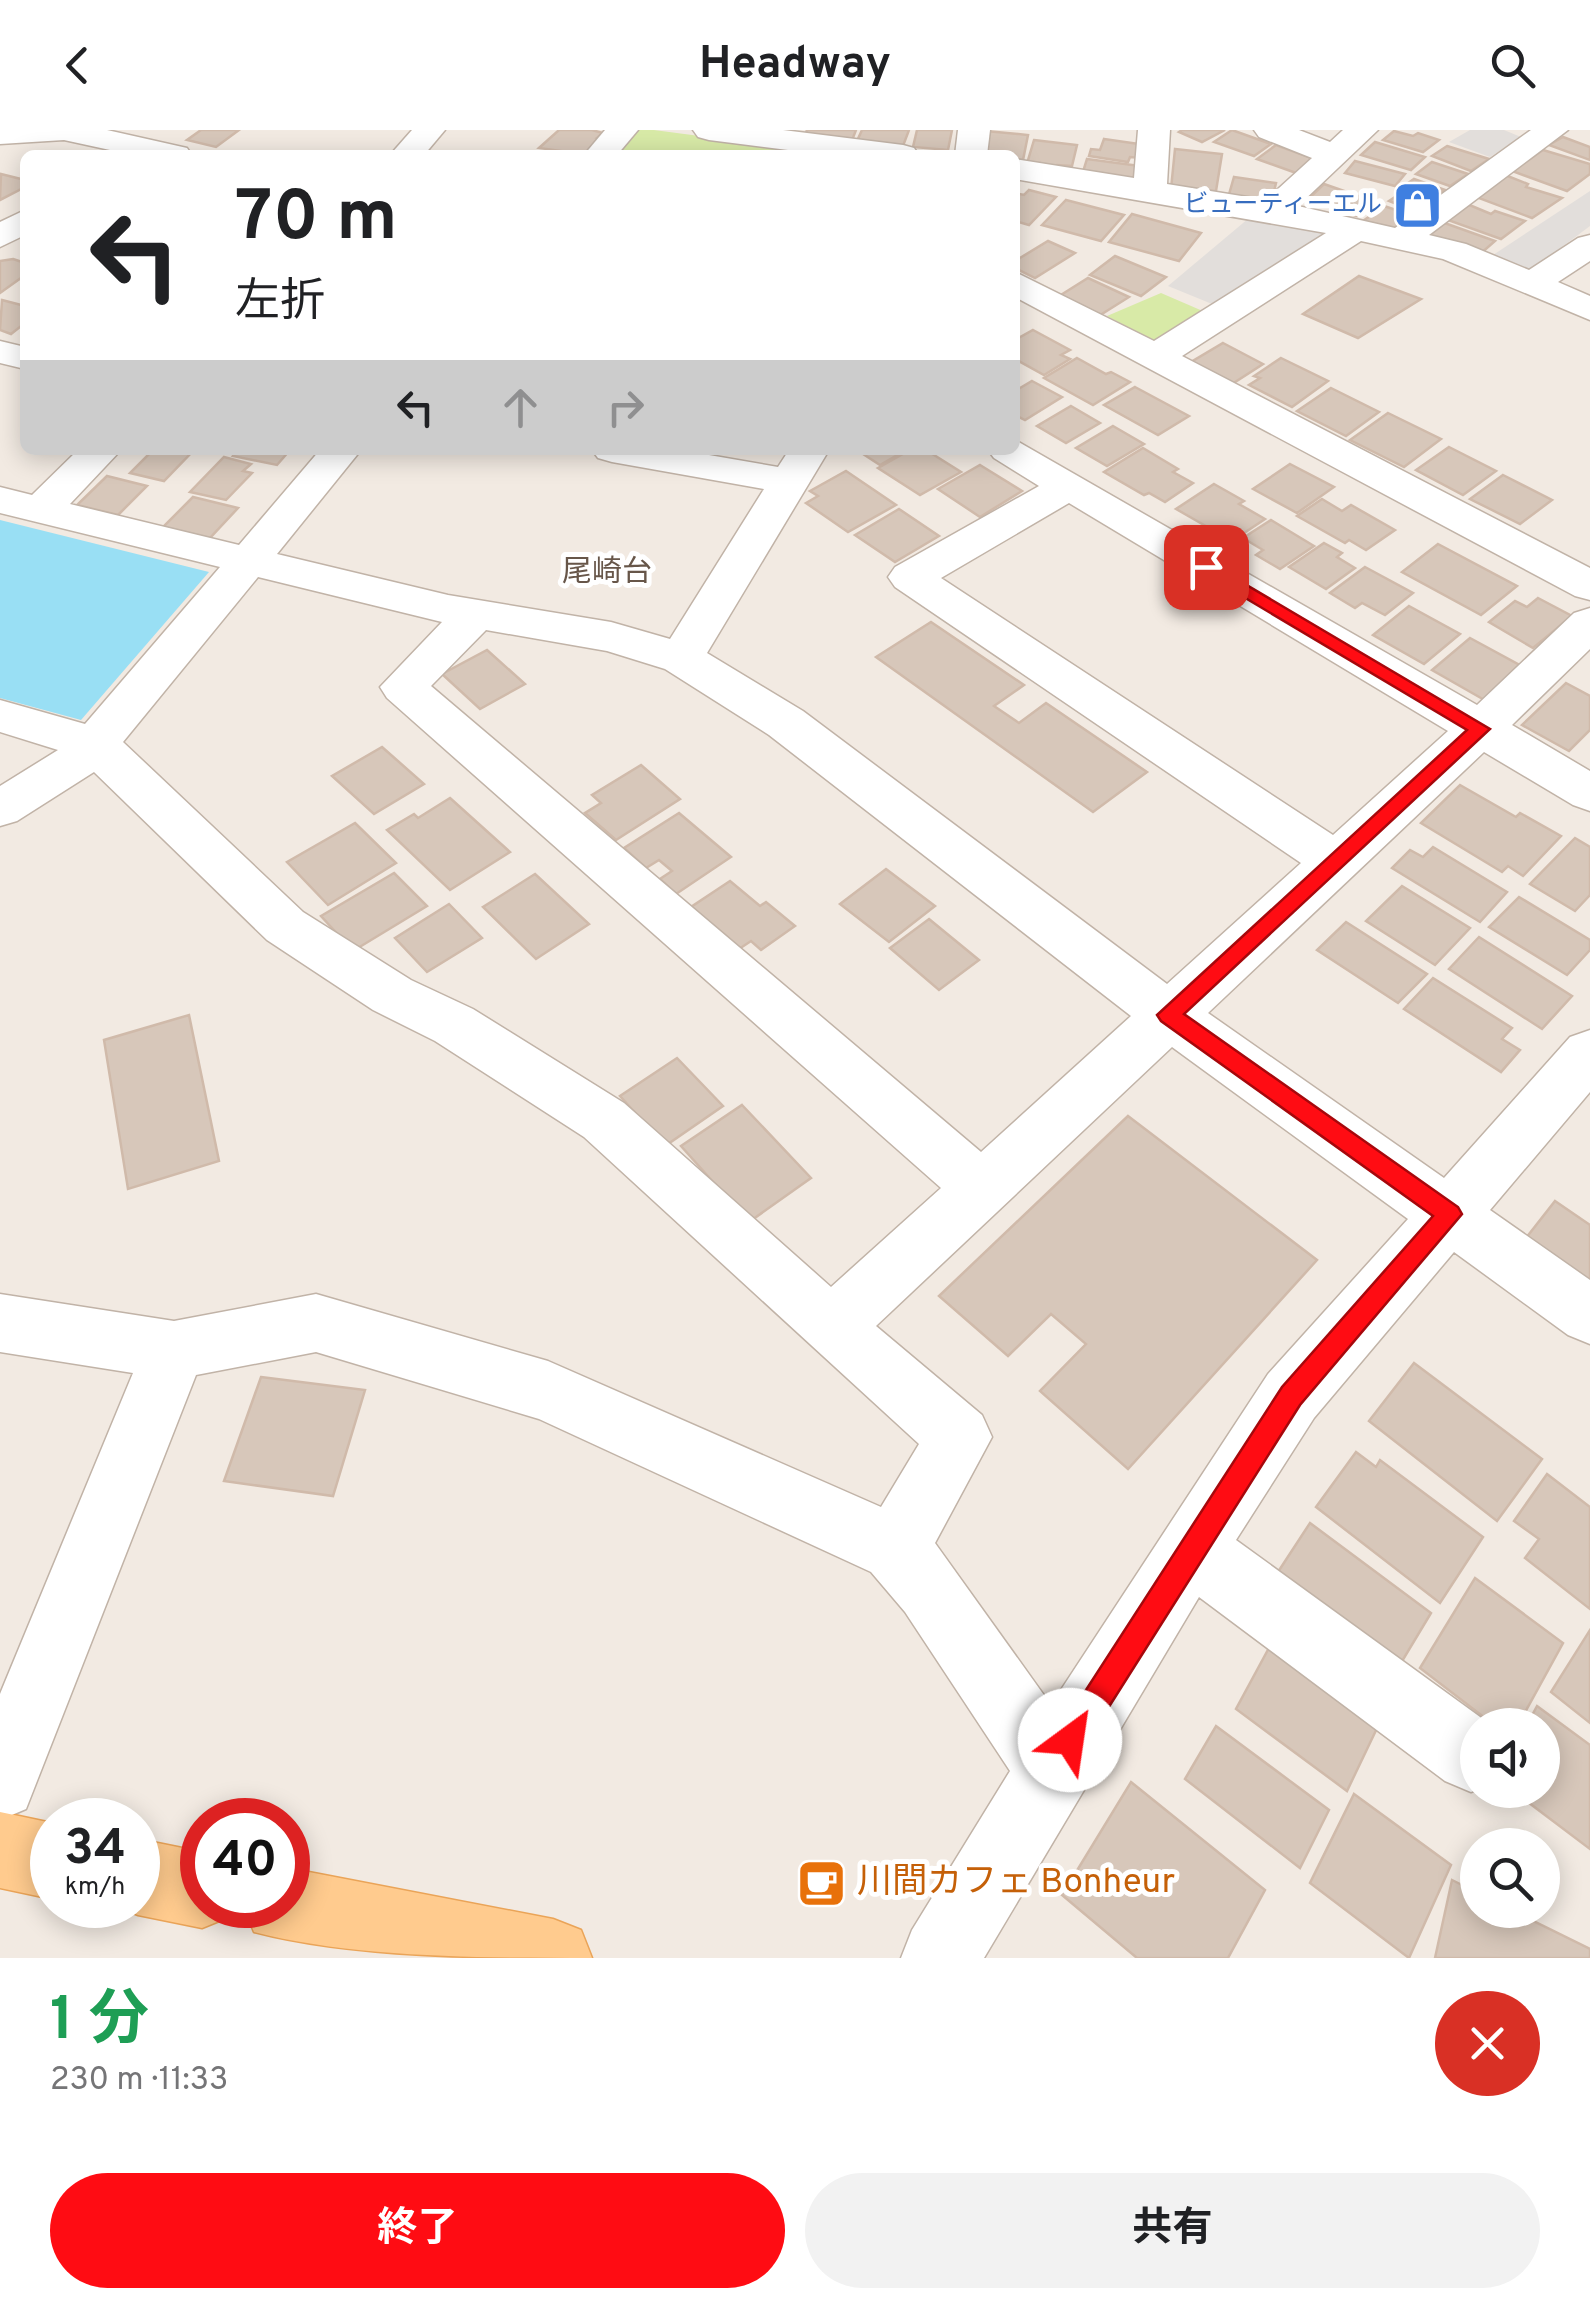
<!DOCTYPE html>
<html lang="ja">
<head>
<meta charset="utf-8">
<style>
	body { margin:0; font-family:Overpass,"Noto Sans JP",sans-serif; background:#f2f2f2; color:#202124; height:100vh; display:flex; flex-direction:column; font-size:38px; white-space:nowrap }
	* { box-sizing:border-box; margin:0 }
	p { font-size:32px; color:#757577 }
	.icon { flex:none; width:55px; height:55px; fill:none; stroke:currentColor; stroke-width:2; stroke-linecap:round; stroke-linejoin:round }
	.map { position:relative; height:1828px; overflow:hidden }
	.sheet { display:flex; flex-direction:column; background:#fff; flex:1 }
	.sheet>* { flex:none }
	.hud { position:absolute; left:20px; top:20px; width:1000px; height:305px; border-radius:15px; box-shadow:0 5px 25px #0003; background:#fff; color:#202124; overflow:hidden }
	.fabs { position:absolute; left:1460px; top:1578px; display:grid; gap:20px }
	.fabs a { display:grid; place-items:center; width:100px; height:100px; border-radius:50%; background:#fff; box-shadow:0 5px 25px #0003; font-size:50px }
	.speed { position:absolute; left:30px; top:1668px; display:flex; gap:20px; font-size:50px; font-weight:700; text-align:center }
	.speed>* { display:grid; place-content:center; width:130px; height:130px; border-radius:50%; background:#fff; box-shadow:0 5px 25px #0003; line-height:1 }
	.speed small { font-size:25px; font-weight:400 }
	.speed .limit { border:15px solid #d22; background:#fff; color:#111 }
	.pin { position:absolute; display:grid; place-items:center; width:85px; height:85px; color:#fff; margin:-42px; border-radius:20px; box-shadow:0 5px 15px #0006 }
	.me { position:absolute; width:110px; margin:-55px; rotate:31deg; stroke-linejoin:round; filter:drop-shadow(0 0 8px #0008) }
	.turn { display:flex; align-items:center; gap:35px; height:210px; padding:0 50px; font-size:45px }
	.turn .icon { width:130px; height:130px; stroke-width:2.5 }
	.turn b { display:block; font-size:70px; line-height:85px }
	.lanes { display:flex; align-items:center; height:95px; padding:0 50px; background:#0003; justify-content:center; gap:50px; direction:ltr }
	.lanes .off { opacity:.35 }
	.round { display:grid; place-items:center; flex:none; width:105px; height:105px; border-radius:52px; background:#f2f2f2 }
	.overview { display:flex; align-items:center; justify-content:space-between; height:170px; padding:0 50px }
	h1 { font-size:60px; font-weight:700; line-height:75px; color:#1e9e55 }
	.cta { display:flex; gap:20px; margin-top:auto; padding:20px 50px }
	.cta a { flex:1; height:115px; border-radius:60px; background:#ff0c13; color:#fff; font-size:40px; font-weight:700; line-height:115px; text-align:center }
	.cta a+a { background:#f2f2f2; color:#202124 }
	header { display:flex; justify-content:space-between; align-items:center; height:130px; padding:0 50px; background:#fff; font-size:45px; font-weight:700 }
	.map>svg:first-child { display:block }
	.green { fill:#d8eaa7 }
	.parking { fill:#e2dedb }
	.water { fill:#99dff4 }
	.building { fill:#d7c7ba; stroke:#d0baaa; stroke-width:2.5 }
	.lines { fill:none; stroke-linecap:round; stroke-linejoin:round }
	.minor-casing { stroke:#c1b3a7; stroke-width:3 }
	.major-casing { stroke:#eaa458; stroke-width:3 }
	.minor { fill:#fff; fill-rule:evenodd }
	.major { fill:#ffcb8e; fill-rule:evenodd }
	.route { fill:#ff0c13; stroke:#a6080c; stroke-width:2.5 }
	.labels { text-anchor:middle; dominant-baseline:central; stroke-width:10; stroke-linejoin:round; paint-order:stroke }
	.far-shop-label { font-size:25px; fill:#366cbe; stroke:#fff; text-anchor:end }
	.far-quarter-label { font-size:30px; fill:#675649; stroke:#fff }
	.near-food-label { font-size:35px; fill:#c56008; stroke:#fff; text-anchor:start }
</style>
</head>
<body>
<header><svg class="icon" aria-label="back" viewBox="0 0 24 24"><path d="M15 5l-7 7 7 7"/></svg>Headway<svg class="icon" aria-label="search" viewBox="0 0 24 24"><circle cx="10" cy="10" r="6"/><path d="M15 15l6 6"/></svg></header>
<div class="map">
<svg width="1590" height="1828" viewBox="0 0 1590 1828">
	<rect width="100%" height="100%" fill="#f2eae2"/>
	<g class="green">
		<polygon points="636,0 654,0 845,25 615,25"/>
		<polygon points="1161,163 1205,182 1153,211 1107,186"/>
	</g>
	<g class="parking">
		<polygon points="1470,0 1504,0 1521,7 1490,27 1449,12"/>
		<polygon points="1590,61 1590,96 1527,143 1487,129"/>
		<polygon points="1255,83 1271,84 1327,104 1217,176 1168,156"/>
	</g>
	<polygon class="water" points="0,390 209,442 81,590 0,568"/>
	<g class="building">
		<polygon points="201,0 239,0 216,17 187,10"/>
		<polygon points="559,0 592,0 603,3 597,8 605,10 589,25 539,18"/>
		<polygon points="807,0 856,0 851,13 804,8"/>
		<polygon points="862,0 909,0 903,16 857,11"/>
		<polygon points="917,0 952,0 948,20 913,17"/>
		<polygon points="1182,0 1225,0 1202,12 1179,2"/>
		<polygon points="1232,0 1271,14 1254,26 1214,12"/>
		<polygon points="986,1 1028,5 1023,30 1015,29 1015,25 980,25"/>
		<polygon points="1394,1 1413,6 1418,3 1439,10 1423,22 1383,10"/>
		<polygon points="1563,7 1590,17 1590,30 1549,15"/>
		<polygon points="1104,9 1146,15 1141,28 1130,27 1128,32 1089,26 1091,19 1100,20"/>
		<polygon points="1034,10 1077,15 1072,36 1057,35 1055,40 1026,37"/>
		<polygon points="1375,12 1425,27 1411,40 1361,25"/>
		<polygon points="1276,15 1317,30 1299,44 1257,29"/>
		<polygon points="1447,16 1489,29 1471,41 1432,26"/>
		<polygon points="1175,19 1222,24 1216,61 1171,59"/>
		<polygon points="1543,20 1590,34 1590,44 1567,61 1512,41"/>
		<polygon points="1087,29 1140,36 1135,52 1082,45"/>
		<polygon points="1355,31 1405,44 1395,56 1345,43"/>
		<polygon points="1432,32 1468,44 1450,56 1416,44"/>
		<polygon points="1,44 25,50 25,57 0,70"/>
		<polygon points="1505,45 1528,54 1526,57 1562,68 1532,88 1476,67"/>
		<polygon points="1234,47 1276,53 1271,74 1228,68"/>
		<polygon points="1414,49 1445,60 1435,68 1404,56"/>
		<polygon points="1324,54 1373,71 1357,86 1307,70"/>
		<polygon points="1029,60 1056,67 1029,95 1015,91 1015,63 1024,65"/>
		<polygon points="1404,61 1433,70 1417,82 1389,71"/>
		<polygon points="1066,70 1124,85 1101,111 1042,95"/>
		<polygon points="1467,74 1491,84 1495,81 1525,91 1501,109 1445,89"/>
		<polygon points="1384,76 1417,87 1403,98 1391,99 1363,91"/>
		<polygon points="1132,84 1201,103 1179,131 1109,112"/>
		<polygon points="1439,91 1495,111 1479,125 1416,108"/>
		<polygon points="1048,111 1075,123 1035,148 1015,138 1015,131"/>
		<polygon points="1115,126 1166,147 1141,166 1090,145"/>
		<polygon points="13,129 25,133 25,145 0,163 0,131"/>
		<polygon points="1359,146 1421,169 1358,208 1303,184"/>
		<polygon points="1088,148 1129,167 1097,187 1056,168"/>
		<polygon points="2,170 25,176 25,193 11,204 0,200"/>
		<polygon points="1033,200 1070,220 1061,225 1070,229 1044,245 1015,229 1015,210"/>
		<polygon points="1223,213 1263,234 1232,254 1191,232"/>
		<polygon points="1077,228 1106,244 1111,242 1130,252 1093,275 1044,248"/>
		<polygon points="1281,228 1328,251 1292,277 1249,255 1260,248 1254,246"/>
		<polygon points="1032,251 1062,267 1025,290 1015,285 1015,261"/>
		<polygon points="1135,257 1189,286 1158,305 1104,275"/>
		<polygon points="1331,258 1379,282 1346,306 1297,281"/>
		<polygon points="1071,276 1100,293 1066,313 1037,296"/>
		<polygon points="1388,283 1441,309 1404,337 1350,310"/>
		<polygon points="1113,296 1144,314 1107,336 1076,318"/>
		<polygon points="1449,317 1496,341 1463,365 1416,340"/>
		<polygon points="1143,318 1178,339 1173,342 1193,353 1165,372 1149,363 1144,365 1104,342"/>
		<polygon points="153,320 188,320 193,321 164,351 130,343"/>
		<polygon points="238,320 290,320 277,335 233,326"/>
		<polygon points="857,320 906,320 880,335"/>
		<polygon points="910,320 926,320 961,342 920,365 878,338"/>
		<polygon points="224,327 251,334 243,341 252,343 226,370 190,362"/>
		<polygon points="1290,334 1334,357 1297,383 1253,359"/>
		<polygon points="980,335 1022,361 980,387 938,359"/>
		<polygon points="846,341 896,375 848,402 806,373 818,366 810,361"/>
		<polygon points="1503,345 1552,370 1520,394 1470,369"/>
		<polygon points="107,346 147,356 118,385 77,375"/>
		<polygon points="1214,354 1244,371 1239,374 1265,389 1232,411 1176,379"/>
		<polygon points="193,367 238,378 208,410 162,398"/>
		<polygon points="1322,369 1342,381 1351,375 1395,400 1366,420 1349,410 1345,413 1297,386"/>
		<polygon points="899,379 939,406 895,432 855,405"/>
		<polygon points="1271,390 1314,416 1280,439 1256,425 1263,420 1243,408"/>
		<polygon points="1324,413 1342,423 1337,427 1355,438 1326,459 1289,437"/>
		<polygon points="1438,414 1517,456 1481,485 1402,442"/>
		<polygon points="1365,437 1413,463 1385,485 1362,473 1355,478 1330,463"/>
		<polygon points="1538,468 1572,486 1533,518 1489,492 1515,471 1527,477"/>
		<polygon points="1409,476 1460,504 1424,534 1373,505"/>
		<polygon points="931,492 1024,555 994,576 1019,593 1046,573 1147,642 1093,682 876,527"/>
		<polygon points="1470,508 1525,538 1488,572 1432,540"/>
		<polygon points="487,520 525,554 480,579 442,544"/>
		<polygon points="1566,553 1590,566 1590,600 1569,621 1522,595"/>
		<polygon points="382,617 424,654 374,684 332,646"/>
		<polygon points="641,635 680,669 616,710 585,683 601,673 592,665"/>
		<polygon points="1460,655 1516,687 1520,683 1561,706 1523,746 1508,736 1502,742 1421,693"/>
		<polygon points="450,668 510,722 450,760 387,700 414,684 418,688"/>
		<polygon points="679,683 731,727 676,764 660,749 672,741 659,730 646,738 624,718"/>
		<polygon points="355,693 396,733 328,775 287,732"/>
		<polygon points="1575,708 1590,717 1590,765 1575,781 1530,754"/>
		<polygon points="1433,717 1507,762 1480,792 1392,738 1410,720 1423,727"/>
		<polygon points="886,739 935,776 889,812 840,774"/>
		<polygon points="394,743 427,776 353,821 321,786"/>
		<polygon points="535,744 589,794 536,829 483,777"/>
		<polygon points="730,751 760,776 766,772 795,796 761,820 751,811 739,819 691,777"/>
		<polygon points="1402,756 1470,798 1435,835 1366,791"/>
		<polygon points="1519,767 1590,810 1590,820 1567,845 1489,797"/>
		<polygon points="449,774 482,808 427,842 395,808"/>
		<polygon points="929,789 979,830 939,860 890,818"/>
		<polygon points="1346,792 1427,844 1398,873 1317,820"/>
		<polygon points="1479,807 1572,866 1542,899 1449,839"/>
		<polygon points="1433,848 1512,898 1502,909 1520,920 1501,942 1404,879"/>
		<polygon points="189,885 219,1031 128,1059 104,910"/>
		<polygon points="677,928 723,976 665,1016 620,966"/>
		<polygon points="742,975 811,1048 749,1092 681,1016"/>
		<polygon points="1128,986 1317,1130 1128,1339 1040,1261 1086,1214 1051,1184 1008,1226 939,1166"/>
		<polygon points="1555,1071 1590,1095 1590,1153 1526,1108"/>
		<polygon points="1414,1233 1542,1329 1497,1391 1369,1291"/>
		<polygon points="261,1247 365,1260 333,1366 224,1351"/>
		<polygon points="1356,1322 1376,1337 1380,1330 1483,1407 1440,1473 1316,1377"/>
		<polygon points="1547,1344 1590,1377 1590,1479 1525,1428 1539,1409 1514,1391"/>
		<polygon points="1310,1393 1431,1483 1398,1538 1276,1445"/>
		<polygon points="1475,1448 1563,1513 1518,1595 1494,1595 1420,1538"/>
		<polygon points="1590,1500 1590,1593 1551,1562"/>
		<polygon points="1270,1516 1380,1592 1347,1661 1236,1579"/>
		<polygon points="1537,1576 1590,1615 1590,1719 1512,1660 1542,1660 1542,1595 1527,1595"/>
		<polygon points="1216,1596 1329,1680 1300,1738 1185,1649"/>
		<polygon points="1131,1652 1265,1760 1228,1828 1137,1828 1062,1765"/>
		<polygon points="1354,1664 1451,1735 1409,1828 1310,1753"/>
		<polygon points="1452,1750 1478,1763 1478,1780 1511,1780 1590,1819 1590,1828 1435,1828"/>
	</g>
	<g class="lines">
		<defs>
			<g id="minor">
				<polygon points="0,0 107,0 187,18 192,25 133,25 64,10 0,14"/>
				<polygon points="412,0 445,0 424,25 390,25"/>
				<polygon points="605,0 638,0 617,25 584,25"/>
				<polygon points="693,0 783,0 903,15 914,18 919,25 828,25 709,10 698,7"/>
				<polygon points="958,0 990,0 987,25 955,25"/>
				<polygon points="1138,0 1170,0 1167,54 1266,70 1312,28 1259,7 1254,0 1299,0 1330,12 1343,0 1378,0 1298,76 1395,98 1531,0 1568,0 1429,105 1466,114 1529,140 1578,108 1590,105 1590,131 1558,152 1590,166 1590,190 1443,129 1361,111 1182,226 1590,438 1590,470 1575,466 1015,167 1015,142 1154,211 1326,103 1015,49 1015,29 1134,48"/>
				<polygon points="25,80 25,105 0,117 0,92"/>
				<polygon points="0,211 25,217 25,239 0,233"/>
				<path d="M1015,310L1477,575L1574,483L1590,478V519L1512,595L1590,641V681L1573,675L1484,622L1208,883L1444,1048L1570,907L1590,900V962L1490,1080L1590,1150V1214L1568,1205L1454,1122L1314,1288L1236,1410L1491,1595H1478V1659L1471,1662L1445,1651L1199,1467L984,1828H901L912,1800L1010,1641L905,1482L871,1442L539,1289L316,1222L196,1245L26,1679L0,1690V1564L133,1243L0,1222V1164L174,1191L316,1164L548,1231L881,1377L919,1314L584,1007L435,911L373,880L267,810L94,642L17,691L0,696V656L58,620L0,602V570L85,594L220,437L0,383V357L32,365L78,320H121L70,374L239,415L320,320H361L277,424L448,465L611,492L670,509L764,359L612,332L598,328L592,320H680L778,337L789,320H829L707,523L803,581L1167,854L1301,733L895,457L888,447L895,437L1039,356L994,328L988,320H1015ZM1069,373L1448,601L1333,705L941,448ZM258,447L442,492L380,557L387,568L941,1058L831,1157L624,973L473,879L411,850L303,782L123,612ZM486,500L607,521L665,539L769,605L1131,886L981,1022L431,556ZM1172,917L1408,1089L1268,1244L1051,1575L935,1413L992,1307L982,1285L876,1196Z"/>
			</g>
			<g id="major">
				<polygon points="0,1682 52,1693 52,1769 0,1758"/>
				<polygon points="138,1709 202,1722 202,1775 234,1775 229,1787 202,1798 138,1785 114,1775 138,1775"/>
				<path d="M288,1738L553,1789L581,1800L592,1828C486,1828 353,1828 254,1802L243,1775H288Z"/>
			</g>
		</defs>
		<use href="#minor" class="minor-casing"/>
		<use href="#major" class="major-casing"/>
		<use href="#minor" class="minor"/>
		<use href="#major" class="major"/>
	</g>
	<polygon class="route" points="1206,431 1490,599 1184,884 1458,1077 1462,1084 1300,1275 1081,1621 1070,1626 1060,1621 1055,1610 1060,1600 1282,1257 1433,1086 1161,891 1157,885 1467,600 1200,441 1200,433"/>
	<defs>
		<symbol id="shop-square" viewBox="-11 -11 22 22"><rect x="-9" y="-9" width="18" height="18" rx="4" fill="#3f7fe0" stroke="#fff"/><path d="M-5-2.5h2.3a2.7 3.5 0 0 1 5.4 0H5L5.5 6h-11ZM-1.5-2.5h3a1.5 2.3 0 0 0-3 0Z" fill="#fff"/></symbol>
		<symbol id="cafe-square" viewBox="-11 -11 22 22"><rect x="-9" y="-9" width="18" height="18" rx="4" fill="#e8710a" stroke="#fff"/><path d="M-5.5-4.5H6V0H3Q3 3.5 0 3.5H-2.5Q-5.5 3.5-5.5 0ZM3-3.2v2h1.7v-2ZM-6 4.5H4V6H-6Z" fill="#fff"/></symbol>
	</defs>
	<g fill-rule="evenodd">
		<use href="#shop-square" x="1390" y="48" width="55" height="55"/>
		<use href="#cafe-square" x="794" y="1726" width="55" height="55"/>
	</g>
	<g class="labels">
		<g class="far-shop-label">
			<text x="1382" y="76">ビューティーエル</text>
		</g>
		<g class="far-quarter-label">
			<text x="607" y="443">尾崎台</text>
		</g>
		<g class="near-food-label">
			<text x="857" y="1753">川間カフェ Bonheur</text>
		</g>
	</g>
</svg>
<div class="fabs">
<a><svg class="icon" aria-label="sound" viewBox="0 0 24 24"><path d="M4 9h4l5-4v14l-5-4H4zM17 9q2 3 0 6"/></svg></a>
<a><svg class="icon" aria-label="search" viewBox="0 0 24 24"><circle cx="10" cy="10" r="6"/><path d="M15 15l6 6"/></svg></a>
</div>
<div class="speed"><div>34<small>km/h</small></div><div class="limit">40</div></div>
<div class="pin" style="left:1206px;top:437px;background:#d93025"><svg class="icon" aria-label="arrive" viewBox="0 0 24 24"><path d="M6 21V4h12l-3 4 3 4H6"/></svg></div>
<svg class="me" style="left:1070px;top:1610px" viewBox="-20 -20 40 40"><circle r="19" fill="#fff"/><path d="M0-13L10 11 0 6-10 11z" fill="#ff0c13"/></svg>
<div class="hud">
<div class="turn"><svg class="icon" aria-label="left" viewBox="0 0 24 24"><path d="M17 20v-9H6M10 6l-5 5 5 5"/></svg><div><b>70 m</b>左折</div></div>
<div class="lanes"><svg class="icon" aria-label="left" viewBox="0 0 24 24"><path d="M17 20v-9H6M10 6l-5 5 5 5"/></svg><svg class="icon off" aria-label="ahead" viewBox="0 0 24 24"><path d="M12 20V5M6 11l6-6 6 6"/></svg><svg class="icon off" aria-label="right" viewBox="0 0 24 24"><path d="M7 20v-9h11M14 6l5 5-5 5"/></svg></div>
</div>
</div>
<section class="sheet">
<div class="overview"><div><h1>1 分</h1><p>230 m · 11:33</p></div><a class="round" style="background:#d93025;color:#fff"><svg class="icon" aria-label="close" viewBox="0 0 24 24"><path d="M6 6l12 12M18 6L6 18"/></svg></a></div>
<div class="cta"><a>終了</a><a>共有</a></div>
</section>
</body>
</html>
